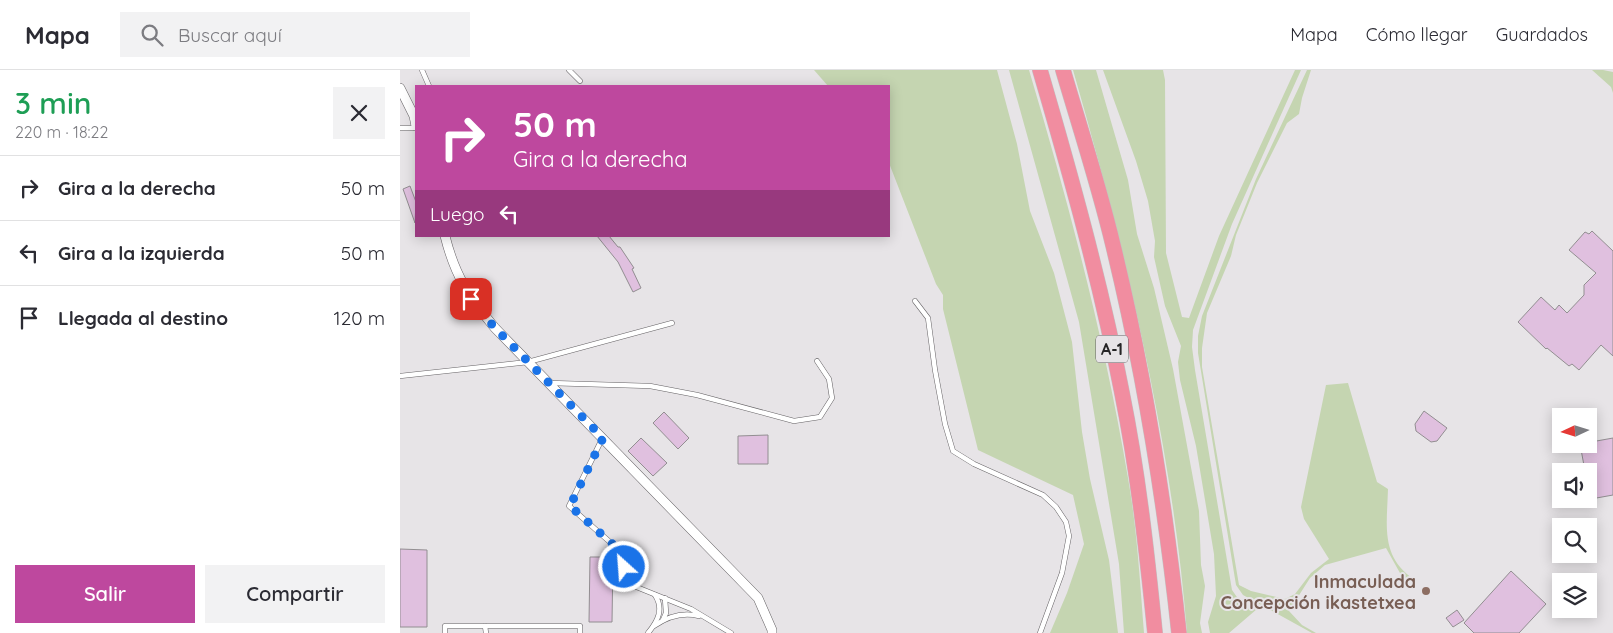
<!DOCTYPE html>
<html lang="es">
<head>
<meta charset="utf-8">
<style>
	body { margin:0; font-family:Quicksand,sans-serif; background:#f2f2f3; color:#2b2b33; height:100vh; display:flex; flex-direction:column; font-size:19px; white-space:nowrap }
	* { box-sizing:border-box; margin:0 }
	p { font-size:16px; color:#7c7c81 }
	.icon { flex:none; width:28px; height:28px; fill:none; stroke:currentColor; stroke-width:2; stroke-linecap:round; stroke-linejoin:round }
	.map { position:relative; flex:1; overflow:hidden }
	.panel { display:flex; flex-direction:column; background:#fff; width:400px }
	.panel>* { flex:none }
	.banner { position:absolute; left:15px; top:15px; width:475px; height:152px; border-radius:0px; box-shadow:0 2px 12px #0003; background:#be489e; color:#fff; overflow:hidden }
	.needle { width:32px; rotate:266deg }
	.fabs { position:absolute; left:1152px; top:338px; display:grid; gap:10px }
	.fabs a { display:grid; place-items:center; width:45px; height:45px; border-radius:0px; background:#fff; box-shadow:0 2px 12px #0003; font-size:25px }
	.pin { position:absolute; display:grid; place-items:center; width:42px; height:42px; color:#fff; margin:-21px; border-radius:10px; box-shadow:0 2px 8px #0006 }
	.me { position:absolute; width:55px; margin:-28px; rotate:334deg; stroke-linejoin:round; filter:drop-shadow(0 0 4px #0008) }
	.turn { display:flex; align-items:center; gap:18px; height:105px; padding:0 15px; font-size:22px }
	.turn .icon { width:65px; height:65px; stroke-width:2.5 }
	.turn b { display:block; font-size:35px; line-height:42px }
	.then { display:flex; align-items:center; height:48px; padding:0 15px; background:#0003; gap:10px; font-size:19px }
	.round { display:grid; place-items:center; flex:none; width:52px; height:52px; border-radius:0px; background:#f2f2f3 }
	.overview { display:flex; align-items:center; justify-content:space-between; height:85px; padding:0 15px }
	h1 { font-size:30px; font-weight:600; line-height:38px; color:#1e9e55 }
	.primary-button { display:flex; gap:10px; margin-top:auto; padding:10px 15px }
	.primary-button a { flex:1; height:58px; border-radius:0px; background:#be489e; color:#fff; font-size:20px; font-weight:600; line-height:58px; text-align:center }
	.primary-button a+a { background:#f2f2f3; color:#2b2b33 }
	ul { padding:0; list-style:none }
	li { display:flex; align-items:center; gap:15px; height:65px; padding:0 15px; border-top:1px solid #e1e1e2 }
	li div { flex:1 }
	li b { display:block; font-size:19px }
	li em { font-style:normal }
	header { display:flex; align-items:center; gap:30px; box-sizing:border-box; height:70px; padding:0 25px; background:#fff; border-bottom:1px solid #e1e1e2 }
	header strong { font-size:24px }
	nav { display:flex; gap:28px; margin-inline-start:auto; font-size:18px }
	.search { width:350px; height:45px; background:#f2f2f3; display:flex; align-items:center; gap:12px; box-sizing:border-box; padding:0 18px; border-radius:0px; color:#7c7c81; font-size:19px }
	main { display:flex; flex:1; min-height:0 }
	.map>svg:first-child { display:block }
	.green { fill:#c5d5b1 }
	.building { fill:#e0c0df; stroke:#928e91 }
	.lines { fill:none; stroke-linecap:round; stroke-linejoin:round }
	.service-casing { stroke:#656265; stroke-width:5.5 }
	.minor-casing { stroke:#656265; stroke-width:10 }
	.motorway-casing { stroke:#c2c2c2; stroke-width:16 }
	.service { stroke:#fff; stroke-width:4.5 }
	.minor { stroke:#fff; stroke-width:9 }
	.motorway { stroke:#f18da0; stroke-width:15 }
	.route { stroke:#1a73e8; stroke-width:9; stroke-dasharray:0 16.2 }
	.education-dot { fill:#8d6e63; stroke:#e7e4e7; stroke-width:2 }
	.labels { text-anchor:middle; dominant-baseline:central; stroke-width:4; stroke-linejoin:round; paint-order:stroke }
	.shield { fill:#e7e4e7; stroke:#605e60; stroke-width:1 }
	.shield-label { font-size:16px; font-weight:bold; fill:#262526 }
	.education-label { font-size:18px; font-weight:bold; fill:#785e54; stroke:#e7e4e7; text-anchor:end }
</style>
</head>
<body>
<header>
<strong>Mapa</strong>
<div class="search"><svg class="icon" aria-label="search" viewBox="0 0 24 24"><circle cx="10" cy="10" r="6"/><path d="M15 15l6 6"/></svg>Buscar aquí</div>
<nav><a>Mapa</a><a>Cómo llegar</a><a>Guardados</a></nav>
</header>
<main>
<section class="panel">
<div class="overview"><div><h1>3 min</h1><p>220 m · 18:22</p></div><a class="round"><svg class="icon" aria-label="close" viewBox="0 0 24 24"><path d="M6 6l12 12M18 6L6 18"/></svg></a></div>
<ul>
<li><svg class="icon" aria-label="right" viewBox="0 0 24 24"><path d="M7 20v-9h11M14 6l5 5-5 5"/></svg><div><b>Gira a la derecha</b></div><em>50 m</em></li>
<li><svg class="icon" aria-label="left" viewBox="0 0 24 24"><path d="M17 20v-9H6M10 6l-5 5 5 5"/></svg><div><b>Gira a la izquierda</b></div><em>50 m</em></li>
<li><svg class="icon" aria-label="arrive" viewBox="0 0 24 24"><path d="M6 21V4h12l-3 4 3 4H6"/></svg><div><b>Llegada al destino</b></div><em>120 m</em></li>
</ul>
<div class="primary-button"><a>Salir</a><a>Compartir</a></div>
</section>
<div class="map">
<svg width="1213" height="563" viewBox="0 0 1213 563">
	<rect width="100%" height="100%" fill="#e7e4e7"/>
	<g class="green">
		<polygon points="414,0 597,0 617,74 630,141 654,203 672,272 682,362 690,409 709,490 718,563 650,563 667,523 684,474 673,425 578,380 543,239 543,225 536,214 489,93 489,16 428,16"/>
		<path d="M609,0H629C669,134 705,271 728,408C737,459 740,512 744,563H724L719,494L679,252Z"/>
		<path d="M673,0H696L728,110L737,164L754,218L773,299L799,441L801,495L805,516L800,553L802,563H787C772,372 726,184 673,0Z"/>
		<polygon points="703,0 763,0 765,10 766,183 782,247 789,248 819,166 895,0 901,0 832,154 793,260 792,277 795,300 832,520 839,530 857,539 829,563 810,563 808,552 816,526 814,484 796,376 780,310 778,292 781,276 765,236 754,187 755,171 748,131 736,91"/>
		<path d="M907,0H911L902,28L899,44L887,53L857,113L836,165L831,186L807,243L802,278V297L839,515L851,521L885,529L895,524L911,503L929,489L904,449L901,437L926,315L948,313L977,412L988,419C987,456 980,487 1015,510L1005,512L986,478L925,495L910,508L889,541L902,555L916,563H912L843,525L836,515L798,283V266L802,246L856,109Z"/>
		<polygon points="1192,0 1203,0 1213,2 1213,23 1211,17"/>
	</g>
	<g class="building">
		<polygon points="10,116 16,132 15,153 3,119"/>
		<polygon points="1192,161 1213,181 1213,286 1201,275 1179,300 1172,294 1169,296 1147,278 1146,279 1118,252 1141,227 1155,240 1159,235 1167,243 1184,225 1184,215 1196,203 1169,180 1185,162 1189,164"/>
		<polygon points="197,166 209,166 218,177 220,177 234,198 232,199 241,218 233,222 218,192"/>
		<polygon points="1024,341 1047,358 1037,371 1031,372 1016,361 1015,354"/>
		<polygon points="264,342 289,368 278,379 253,353"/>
		<polygon points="368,365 368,394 338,394 338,366"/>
		<polygon points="241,368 267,393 253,406 228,381"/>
		<polygon points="1213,368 1213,425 1191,429 1189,419 1189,401 1185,401 1180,374"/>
		<polygon points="0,479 27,480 27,557 0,557"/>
		<polygon points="190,487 213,487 212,552 189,552"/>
		<polygon points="1111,501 1146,534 1119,563 1074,563 1064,553"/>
		<polygon points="1057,540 1064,550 1053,557 1046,548"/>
	</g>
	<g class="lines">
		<defs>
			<g id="service">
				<polyline points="22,0 29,16"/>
				<polyline points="169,0 180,11"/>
				<polyline points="0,58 16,58"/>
				<polyline points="515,231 528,248 535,300 545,354 553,381 574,394 643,425 656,437 666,452 669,466 662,503 640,563"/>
				<polyline points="0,306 128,292 272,253"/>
				<polyline points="150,313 250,316 297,325 394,351 420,347 432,328 429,309 417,291"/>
				<polyline points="202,369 169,436 219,480 229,514 291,539 331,563"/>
				<polyline points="263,550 266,543 265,528"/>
				<path d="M254,556C267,547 283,542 299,546"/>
				<polyline points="45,563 45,556 85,556"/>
				<polyline points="86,563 85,556 180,556 180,563"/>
				<path d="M248,563C258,551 264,539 255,525"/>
			</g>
			<g id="minor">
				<polyline points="0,18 14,46 16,56"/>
				<path d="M45,166C55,206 69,227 95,258L358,528L372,560V563"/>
			</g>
			<g id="motorway">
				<path d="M640,0C671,106 701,214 722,323C738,402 747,483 755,563"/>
				<path d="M663,0C680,58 699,116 713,175C744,302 765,433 779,563"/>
			</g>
		</defs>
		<use href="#service" class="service-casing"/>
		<use href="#minor" class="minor-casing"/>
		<use href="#motorway" class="motorway-casing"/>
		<use href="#service" class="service"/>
		<use href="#minor" class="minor"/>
		<use href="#motorway" class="motorway"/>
	</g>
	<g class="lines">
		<polyline class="route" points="71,229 95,258 203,368 170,436 219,480 224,497"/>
	</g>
	<circle class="education-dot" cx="1026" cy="521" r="5"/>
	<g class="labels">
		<rect class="shield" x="696" y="265.5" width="32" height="27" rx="4"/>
		<g class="shield-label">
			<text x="712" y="279">A-1</text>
		</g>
		<g class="education-label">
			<text x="1016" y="511">Inmaculada<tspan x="1016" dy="21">Concepción ikastetxea</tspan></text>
		</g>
	</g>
</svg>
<div class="fabs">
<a><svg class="needle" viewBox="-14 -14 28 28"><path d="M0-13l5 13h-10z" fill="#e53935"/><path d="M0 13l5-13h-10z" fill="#7c7c81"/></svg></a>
<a><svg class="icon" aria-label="sound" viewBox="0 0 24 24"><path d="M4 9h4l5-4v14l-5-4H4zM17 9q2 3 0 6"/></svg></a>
<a><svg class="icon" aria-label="search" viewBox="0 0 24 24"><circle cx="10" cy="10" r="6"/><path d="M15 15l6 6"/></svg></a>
<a><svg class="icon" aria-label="layers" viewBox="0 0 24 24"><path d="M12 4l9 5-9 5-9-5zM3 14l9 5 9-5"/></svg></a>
</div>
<div class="pin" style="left:71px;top:229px;background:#d93025"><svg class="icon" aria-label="arrive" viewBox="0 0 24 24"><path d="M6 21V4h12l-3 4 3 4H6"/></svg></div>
<svg class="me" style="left:224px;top:497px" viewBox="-20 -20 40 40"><circle r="17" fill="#1a73e8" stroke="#fff" stroke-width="3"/><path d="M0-11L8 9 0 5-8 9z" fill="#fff"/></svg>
<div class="banner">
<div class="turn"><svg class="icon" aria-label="right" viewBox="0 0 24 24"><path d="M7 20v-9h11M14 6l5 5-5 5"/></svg><div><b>50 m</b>Gira a la derecha</div></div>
<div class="then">Luego<svg class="icon" aria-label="left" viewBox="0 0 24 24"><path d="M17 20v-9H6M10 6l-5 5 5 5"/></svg></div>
</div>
</div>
</main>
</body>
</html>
